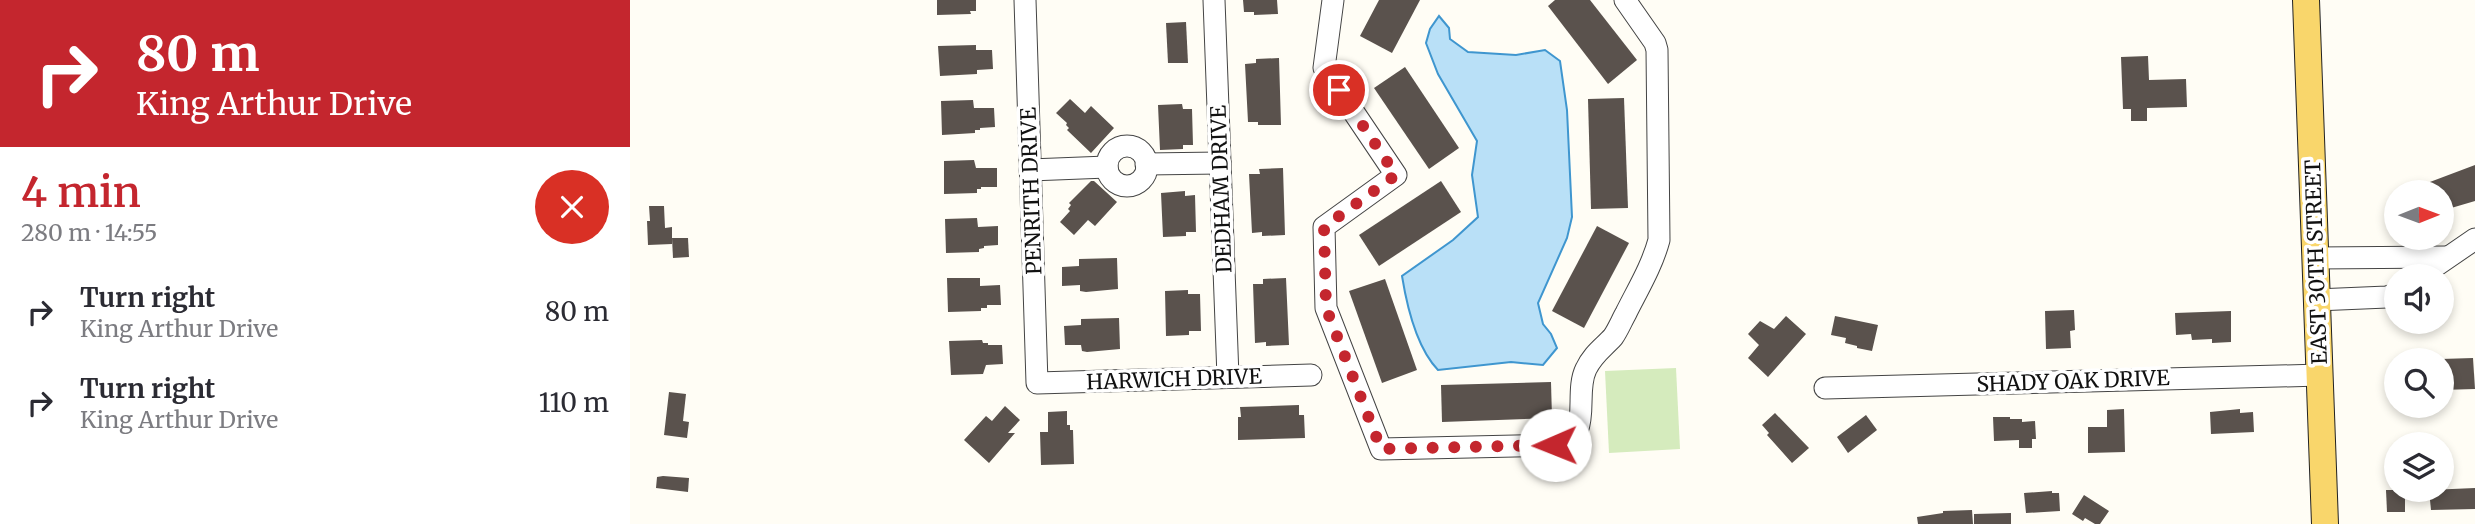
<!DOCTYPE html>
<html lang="en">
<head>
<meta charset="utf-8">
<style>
	body { margin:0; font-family:Merriweather,serif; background:#f7f7f7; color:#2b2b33; height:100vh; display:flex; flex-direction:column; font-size:26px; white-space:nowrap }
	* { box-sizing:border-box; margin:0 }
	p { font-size:23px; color:#7c7c81 }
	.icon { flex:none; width:38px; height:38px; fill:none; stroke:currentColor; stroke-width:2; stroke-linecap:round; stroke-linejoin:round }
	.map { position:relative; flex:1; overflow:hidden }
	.details { display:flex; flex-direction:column; background:#fff; width:630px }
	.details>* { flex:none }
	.hud { background:#c4262e; color:#fff; overflow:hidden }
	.needle { width:46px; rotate:89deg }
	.tools { position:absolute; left:1754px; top:180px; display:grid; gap:14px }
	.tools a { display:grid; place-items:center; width:70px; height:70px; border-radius:50%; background:#fff; box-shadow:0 4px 10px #0003; font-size:35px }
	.pin { position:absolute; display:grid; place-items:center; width:60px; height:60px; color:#fff; margin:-30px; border:4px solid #fff; border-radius:50%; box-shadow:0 2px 7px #0007 }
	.me { position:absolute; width:77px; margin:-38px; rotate:269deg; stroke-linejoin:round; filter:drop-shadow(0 0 5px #0008) }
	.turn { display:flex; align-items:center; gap:24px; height:147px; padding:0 21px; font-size:32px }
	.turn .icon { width:91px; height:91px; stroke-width:2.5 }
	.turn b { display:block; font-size:49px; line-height:60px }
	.round { display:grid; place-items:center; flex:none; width:74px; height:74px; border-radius:37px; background:#f7f7f7 }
	.headline { display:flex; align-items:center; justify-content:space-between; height:119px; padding:0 21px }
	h1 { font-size:42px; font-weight:600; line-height:52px; color:#c4262e }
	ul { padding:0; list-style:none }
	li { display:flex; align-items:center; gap:21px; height:91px; padding:0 21px }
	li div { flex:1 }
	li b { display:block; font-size:26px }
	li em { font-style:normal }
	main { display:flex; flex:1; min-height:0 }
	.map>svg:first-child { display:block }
	.green { fill:#d5ebbd }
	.water { fill:#b9e0f7; stroke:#3f96cf; stroke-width:2 }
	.building { fill:#5a524d }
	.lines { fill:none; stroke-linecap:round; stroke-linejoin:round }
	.minor-casing { stroke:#444; stroke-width:23 }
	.major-casing { stroke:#222; stroke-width:28 }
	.minor { stroke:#fff; stroke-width:21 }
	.major { stroke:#f9d66b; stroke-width:26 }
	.route { stroke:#c4262e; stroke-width:12; stroke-dasharray:0 21.6 }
	.labels { text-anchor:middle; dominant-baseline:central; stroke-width:7; stroke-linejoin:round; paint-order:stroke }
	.street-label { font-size:21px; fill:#111; stroke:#fff }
</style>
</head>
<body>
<main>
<section class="details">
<div class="hud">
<div class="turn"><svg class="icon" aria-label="right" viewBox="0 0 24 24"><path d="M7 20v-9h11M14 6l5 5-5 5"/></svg><div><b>80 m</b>King Arthur Drive</div></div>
</div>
<div class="headline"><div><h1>4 min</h1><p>280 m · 14:55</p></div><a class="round" style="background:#d93025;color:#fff"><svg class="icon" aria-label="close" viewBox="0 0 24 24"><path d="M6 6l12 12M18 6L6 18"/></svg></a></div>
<ul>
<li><svg class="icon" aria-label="right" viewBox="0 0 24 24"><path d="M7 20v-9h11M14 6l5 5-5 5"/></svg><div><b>Turn right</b><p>King Arthur Drive</p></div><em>80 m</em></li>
<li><svg class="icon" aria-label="right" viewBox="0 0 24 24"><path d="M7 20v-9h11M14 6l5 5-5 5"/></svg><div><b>Turn right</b><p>King Arthur Drive</p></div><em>110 m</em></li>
</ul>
</section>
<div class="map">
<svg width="1845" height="524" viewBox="0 0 1845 524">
	<rect width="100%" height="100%" fill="#fffdf5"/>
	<polygon class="green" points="1046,368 1050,449 979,453 975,371"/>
	<path class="water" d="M809,16L819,28L820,39L838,52L886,55L915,50L930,61L937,110L942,217L937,238L908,303L913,324L921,334L927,348L913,365L881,362L808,370C786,347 777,307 772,276L823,240L848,217L842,175L847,141L808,74L796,43L800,29Z"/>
	<g class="building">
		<polygon points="307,0 346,0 346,11 340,11 341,14 307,15"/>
		<polygon points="613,0 647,0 648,14 624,15 624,12 614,12"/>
		<polygon points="749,0 790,0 762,53 730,36"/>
		<polygon points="925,0 960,0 1007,60 978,84 918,6"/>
		<polygon points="556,22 558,63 538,63 536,23"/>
		<polygon points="346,45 346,50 362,50 363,69 347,70 347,74 310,76 308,46"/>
		<polygon points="1518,56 1519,80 1556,79 1557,107 1517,108 1517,121 1501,121 1501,109 1493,109 1491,57"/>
		<polygon points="649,58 651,125 628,125 628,122 618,122 615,64 626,63 626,59"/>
		<polygon points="775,67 829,148 799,169 744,88"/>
		<polygon points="994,98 998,208 961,209 958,99"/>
		<polygon points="440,99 455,113 461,106 484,128 461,153 437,130 439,128 436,125 437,123 426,113"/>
		<polygon points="343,100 344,108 364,108 365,127 350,128 350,130 345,130 345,133 312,135 311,101"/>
		<polygon points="552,104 553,109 562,109 563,145 553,145 553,149 530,150 528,105"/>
		<polygon points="344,160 346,168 367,168 367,187 351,187 351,189 347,189 347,193 314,194 314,161"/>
		<polygon points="1845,165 1845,201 1811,211 1811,192 1776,192 1776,191"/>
		<polygon points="653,168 655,235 632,236 632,232 622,233 619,174 630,174 629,169"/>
		<polygon points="461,181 464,181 487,202 465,226 458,220 444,235 430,222 440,211 438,209 441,205 439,203"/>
		<polygon points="811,181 831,212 749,266 729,235"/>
		<polygon points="555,191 555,196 565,195 566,232 556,232 556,236 533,237 531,193"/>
		<polygon points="19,206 34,206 35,228 42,227 42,244 18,245 17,221 20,221"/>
		<polygon points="347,218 348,227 368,226 368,245 354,246 354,248 349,249 349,252 316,253 315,219"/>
		<polygon points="967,226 999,243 954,328 922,311"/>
		<polygon points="42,238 58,238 59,257 43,258"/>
		<polygon points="487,258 488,289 456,292 450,291 450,285 432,286 432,267 449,266 449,259"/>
		<polygon points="317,278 350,278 350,286 370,285 371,305 357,305 357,308 351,308 351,311 318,312"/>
		<polygon points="656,278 659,345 636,346 636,342 625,343 623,284 633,284 633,279"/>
		<polygon points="755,279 787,370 752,383 719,291"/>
		<polygon points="558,290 558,294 570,294 571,331 559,331 559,335 536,336 535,291"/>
		<polygon points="1444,310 1445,330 1440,331 1441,348 1416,349 1415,311"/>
		<polygon points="1601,311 1601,342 1582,343 1582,339 1562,340 1561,334 1546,335 1545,313"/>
		<polygon points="1156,316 1176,334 1138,377 1118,358 1129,345 1118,334 1130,321 1144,329"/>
		<polygon points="1205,316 1248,325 1242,351 1227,348 1227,346 1215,343 1216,338 1201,335"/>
		<polygon points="489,318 490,349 457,352 452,351 451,345 435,345 434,326 451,325 451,319"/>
		<polygon points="352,340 353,343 358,343 358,345 372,345 373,364 356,365 353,374 321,375 319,341"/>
		<polygon points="1843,358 1845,389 1811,390 1811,359"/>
		<polygon points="921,382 922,418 812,422 811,385"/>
		<polygon points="39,392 56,394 53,421 59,422 57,438 34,435"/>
		<polygon points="669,405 669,415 674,415 675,438 608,440 608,417 611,417 610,407"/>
		<polygon points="375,406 390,420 378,433 385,433 359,463 334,440 356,416 362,421"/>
		<polygon points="1494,409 1495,452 1458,453 1458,427 1477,427 1477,410"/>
		<polygon points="1610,409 1610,413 1623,412 1624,432 1581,434 1580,412"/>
		<polygon points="437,411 437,425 440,425 440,430 443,430 444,464 411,465 410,432 418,432 418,412"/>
		<polygon points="1145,413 1179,448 1162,463 1137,435 1139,433 1132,425"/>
		<polygon points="1236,415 1247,430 1218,453 1207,437"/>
		<polygon points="1363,417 1380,417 1380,419 1392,419 1392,422 1405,421 1406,439 1402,439 1402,448 1389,448 1389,440 1364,441"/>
		<polygon points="33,476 59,478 58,492 26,488 27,477"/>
		<polygon points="1845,488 1845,509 1801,510 1799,490"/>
		<polygon points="1756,490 1775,490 1775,512 1757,512"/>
		<polygon points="1422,491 1422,493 1429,493 1430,511 1396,513 1394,493"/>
		<polygon points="1454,495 1479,511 1470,524 1465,524 1455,518 1453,521 1442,514"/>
		<polygon points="1342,510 1343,524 1288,524 1287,517 1313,513 1313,511"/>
		<polygon points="1381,513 1381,524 1344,524 1344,514"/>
	</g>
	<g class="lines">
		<defs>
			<g id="minor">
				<polyline points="395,0 407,383 681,375"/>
				<polyline points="584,0 598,377"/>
				<path d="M703,0L694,68L766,175L694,227L696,308L751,449L925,445C965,439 943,395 956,369C963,354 973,348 983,337C988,330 992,320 996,313C1008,289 1022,266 1029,240L1027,50L1025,43L995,0"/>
				<circle cx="497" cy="166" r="20"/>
				<polyline points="516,164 590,163"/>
				<polyline points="400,170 477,167"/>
				<polyline points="1685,258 1816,257"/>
				<polyline points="1791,276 1845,239"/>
				<polyline points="1686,300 1757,297 1766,294"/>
				<polyline points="1195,388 1690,375"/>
			</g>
			<polyline id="major" points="1676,0 1695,524"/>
		</defs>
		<use href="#minor" class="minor-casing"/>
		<use href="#major" class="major-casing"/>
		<use href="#minor" class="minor"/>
		<use href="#major" class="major"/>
	</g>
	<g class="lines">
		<polyline class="route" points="709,90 766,175 694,227 696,308 751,449 925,445"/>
	</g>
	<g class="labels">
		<g class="street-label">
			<text transform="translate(591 189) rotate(-92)">DEDHAM DRIVE</text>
			<text transform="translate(401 191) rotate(-92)">PENRITH DRIVE</text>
			<text transform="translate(1686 262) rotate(-92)">EAST 30TH STREET</text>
			<text transform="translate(544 379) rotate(-2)">HARWICH DRIVE</text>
			<text transform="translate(1443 381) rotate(-2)">SHADY OAK DRIVE</text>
		</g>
	</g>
</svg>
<div class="tools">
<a><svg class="needle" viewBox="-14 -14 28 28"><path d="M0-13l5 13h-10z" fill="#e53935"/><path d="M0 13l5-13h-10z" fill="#7c7c81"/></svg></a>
<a><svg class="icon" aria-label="sound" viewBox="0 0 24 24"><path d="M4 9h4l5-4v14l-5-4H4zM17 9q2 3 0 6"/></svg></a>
<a><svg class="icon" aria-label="search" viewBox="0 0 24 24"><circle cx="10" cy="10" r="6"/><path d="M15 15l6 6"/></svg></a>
<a><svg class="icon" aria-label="layers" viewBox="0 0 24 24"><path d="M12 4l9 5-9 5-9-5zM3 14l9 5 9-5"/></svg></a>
</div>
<div class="pin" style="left:709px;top:90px;background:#d93025"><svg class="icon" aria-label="arrive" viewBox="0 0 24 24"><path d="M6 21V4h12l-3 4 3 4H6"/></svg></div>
<svg class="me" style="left:925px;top:445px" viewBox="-20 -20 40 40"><circle r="19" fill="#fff"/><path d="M0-13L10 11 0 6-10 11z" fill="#c4262e"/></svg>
</div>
</main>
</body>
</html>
